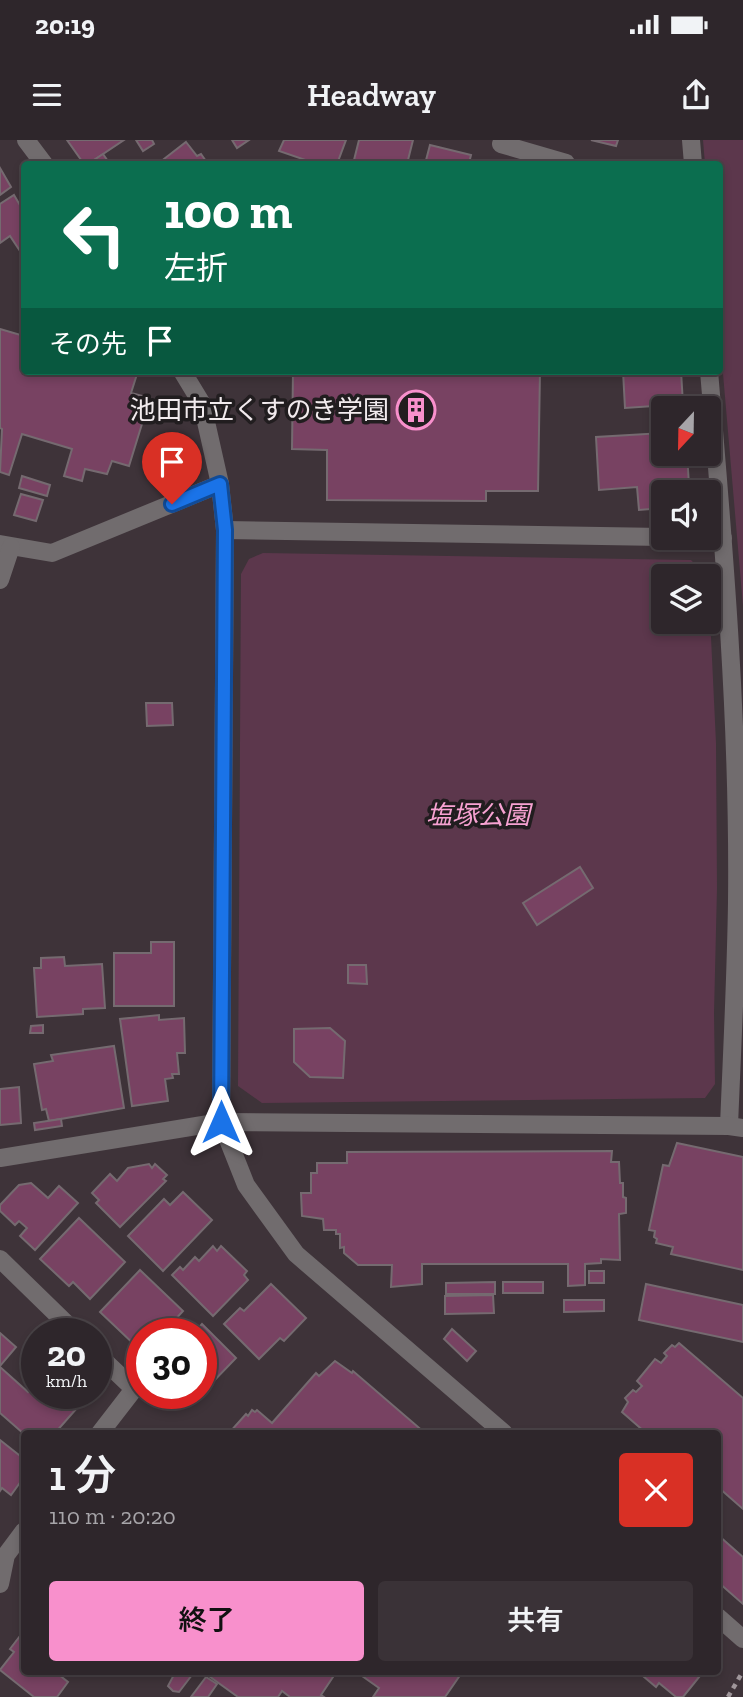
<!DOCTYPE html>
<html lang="ja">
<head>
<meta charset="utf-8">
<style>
	body { margin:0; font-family:"Zilla Slab","Noto Sans JP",serif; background:#3a3237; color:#f1f3f6; height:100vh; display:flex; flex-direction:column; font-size:26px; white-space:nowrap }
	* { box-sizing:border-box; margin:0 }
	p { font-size:23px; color:#a7a5a9 }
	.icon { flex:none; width:38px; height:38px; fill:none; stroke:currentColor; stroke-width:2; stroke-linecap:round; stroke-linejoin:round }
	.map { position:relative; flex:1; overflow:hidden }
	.details { position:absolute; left:21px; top:1290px; width:700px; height:245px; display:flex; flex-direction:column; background:#2e262b; border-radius:7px; box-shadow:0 4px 10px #0003,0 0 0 2px #494347 }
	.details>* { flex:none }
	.top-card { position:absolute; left:21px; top:21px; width:702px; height:214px; border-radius:7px; box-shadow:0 4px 10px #0003,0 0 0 2px #494347; background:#0b6e4f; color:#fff; overflow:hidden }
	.needle { width:46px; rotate:202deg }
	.fabs { position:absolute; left:651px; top:256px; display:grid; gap:14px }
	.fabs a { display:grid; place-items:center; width:70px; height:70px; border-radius:7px; background:#2e262b; box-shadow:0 4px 10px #0003,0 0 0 2px #494347; font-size:35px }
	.speed { position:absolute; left:21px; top:1178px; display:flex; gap:14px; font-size:35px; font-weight:700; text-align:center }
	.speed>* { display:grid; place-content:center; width:91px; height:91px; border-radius:50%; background:#2e262b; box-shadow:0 4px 10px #0003,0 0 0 2px #494347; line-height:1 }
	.speed small { font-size:18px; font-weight:400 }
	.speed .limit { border:10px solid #d22; background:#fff; color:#111 }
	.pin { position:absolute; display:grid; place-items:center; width:60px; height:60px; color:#fff; margin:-72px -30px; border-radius:50% 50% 50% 0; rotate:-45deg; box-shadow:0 0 7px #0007 }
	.pin .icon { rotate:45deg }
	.me { position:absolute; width:77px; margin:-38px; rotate:0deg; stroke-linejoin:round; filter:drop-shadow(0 0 5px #0008) }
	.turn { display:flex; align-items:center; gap:24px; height:147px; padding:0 28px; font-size:32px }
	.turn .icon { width:91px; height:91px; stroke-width:2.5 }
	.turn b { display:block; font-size:49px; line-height:60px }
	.then { display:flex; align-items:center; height:66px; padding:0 28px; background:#0003; gap:14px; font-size:26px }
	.round { display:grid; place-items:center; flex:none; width:74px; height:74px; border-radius:7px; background:#3a3237 }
	.summary { display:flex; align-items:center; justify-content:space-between; height:119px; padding:0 28px }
	h1 { font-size:42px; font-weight:600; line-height:52px }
	.button { display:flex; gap:14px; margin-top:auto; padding:14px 28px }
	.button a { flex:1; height:80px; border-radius:7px; background:#f890cc; color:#111; font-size:28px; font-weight:600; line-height:80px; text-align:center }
	.button a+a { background:#3a3237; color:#f1f3f6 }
	.status { display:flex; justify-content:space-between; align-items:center; height:49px; padding:0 35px; background:#2e262b; direction:ltr }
	.status svg { height:19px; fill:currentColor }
	header { display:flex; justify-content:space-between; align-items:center; height:91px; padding:0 28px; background:#2e262b; font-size:32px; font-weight:600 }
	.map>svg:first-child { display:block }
	.green { fill:#5c374c }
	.building { fill:#784262; stroke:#756a70; stroke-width:2 }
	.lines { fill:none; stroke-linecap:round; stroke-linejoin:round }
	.path { stroke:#9f969a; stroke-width:4.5; stroke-dasharray:5 5; stroke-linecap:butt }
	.service { stroke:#716c6e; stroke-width:18 }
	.minor { stroke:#716c6e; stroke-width:18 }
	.route-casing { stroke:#114b97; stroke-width:18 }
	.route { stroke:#1a73e8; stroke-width:12 }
	.labels { text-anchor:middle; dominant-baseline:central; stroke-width:7; stroke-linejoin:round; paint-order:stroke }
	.poi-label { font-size:26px; fill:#f2ebee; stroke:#211d1f; text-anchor:end }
	.park-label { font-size:26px; font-style:italic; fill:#f7a2d2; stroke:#211d1f }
</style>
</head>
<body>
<div class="status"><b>20:19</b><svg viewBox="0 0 49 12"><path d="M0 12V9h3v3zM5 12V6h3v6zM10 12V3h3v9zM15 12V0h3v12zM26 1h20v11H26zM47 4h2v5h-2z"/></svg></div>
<header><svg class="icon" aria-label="menu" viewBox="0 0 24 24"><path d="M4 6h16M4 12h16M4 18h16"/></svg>Headway<svg class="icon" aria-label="share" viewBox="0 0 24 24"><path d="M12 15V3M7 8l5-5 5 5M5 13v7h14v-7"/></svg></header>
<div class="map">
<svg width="743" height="1557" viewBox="0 0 743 1557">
	<rect width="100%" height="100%" fill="#3e3339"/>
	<g class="green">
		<polygon points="703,0 743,0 743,466 719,187 719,24 705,24"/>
		<polygon points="263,413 691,420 706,436 663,436 663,481 709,481 709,455 716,603 717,748 714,873 715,944 705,958 262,963 238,946 241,434 249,419"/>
	</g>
	<g class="building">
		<polygon points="67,0 124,0 88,24 84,24"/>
		<polygon points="136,0 152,0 154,4 143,11"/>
		<polygon points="232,0 249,0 237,8"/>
		<polygon points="284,0 346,0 337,24 317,24 279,11"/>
		<polygon points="359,0 413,0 407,24 353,24"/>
		<polygon points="591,0 618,0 616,6"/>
		<polygon points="186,2 197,16 201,14 208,24 162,24 160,22"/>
		<polygon points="430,5 471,15 469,23 474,24 425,24"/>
		<polygon points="103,14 110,24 88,24"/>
		<polygon points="0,28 11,47 0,55"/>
		<polygon points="14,55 24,72 24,113 22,114 10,96 0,103 0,64"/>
		<polygon points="0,189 24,196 24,231 138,231 131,253 150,258 129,326 112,321 107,334 85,329 82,341 64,336 72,309 22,294 9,335 0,332 2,289 0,288"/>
		<polygon points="293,231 540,231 538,351 486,351 486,361 327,360 327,310 292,309"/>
		<polygon points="623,231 681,231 683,264 625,268"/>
		<polygon points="663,293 663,313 687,313 689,345 661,346 663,368 639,370 637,347 599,350 596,297"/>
		<polygon points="22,336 50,345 47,356 19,348"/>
		<polygon points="21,354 43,360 36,381 14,375"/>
		<polygon points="146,563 172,563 173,585 147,586"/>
		<polygon points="580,727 593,748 537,785 523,763"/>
		<polygon points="151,802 174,802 174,866 114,866 114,813 151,813"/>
		<polygon points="64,817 65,826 102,824 105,868 83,869 83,874 37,877 34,828 41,828 41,818"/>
		<polygon points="348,825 366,825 367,844 348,843"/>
		<polygon points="159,875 159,880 184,878 185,913 177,913 179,934 172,934 173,938 165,939 168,961 132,966 120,879"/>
		<polygon points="43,885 43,893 30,893 31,886"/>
		<polygon points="330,888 345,901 343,938 310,937 294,922 294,889"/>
		<polygon points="114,906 124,968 49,981 46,969 42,970 34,924 53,921 51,915"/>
		<polygon points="19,947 21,983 0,985 0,949"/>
		<polygon points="61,979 62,986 35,990 34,983"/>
		<polygon points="677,1003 743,1017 743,1130 671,1114 673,1107 656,1103 657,1099 654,1097 655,1091 649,1090 663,1025 669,1026"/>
		<polygon points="612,1011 611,1022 619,1022 620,1043 623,1043 623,1057 626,1058 626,1073 619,1074 620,1120 601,1119 601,1123 585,1124 585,1145 568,1146 568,1124 422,1124 422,1144 391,1147 392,1125 358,1125 344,1113 344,1107 340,1108 340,1094 336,1094 336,1090 324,1090 323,1079 302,1076 301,1053 311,1053 311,1033 317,1033 317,1023 347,1023 347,1012"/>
		<polygon points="149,1024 152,1028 155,1024 167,1035 163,1039 166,1041 120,1087 96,1063 99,1060 92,1053 110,1034 117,1041 128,1028"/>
		<polygon points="31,1043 48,1058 59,1046 78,1063 35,1110 20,1096 27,1088 19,1081 15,1085 0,1071 0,1065 19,1045"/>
		<polygon points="183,1052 212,1080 163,1131 128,1096 164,1059 170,1065"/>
		<polygon points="79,1078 125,1122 90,1159 73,1142 69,1146 40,1119"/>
		<polygon points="213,1106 217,1111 221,1106 247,1131 244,1135 248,1140 213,1176 172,1135 180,1127 183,1130 195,1117 199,1121"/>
		<polygon points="140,1130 183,1171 162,1194 142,1194 142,1205 139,1209 100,1172"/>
		<rect x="589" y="1131" width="15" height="12"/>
		<polygon points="495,1142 495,1154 446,1154 446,1143"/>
		<rect x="503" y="1142" width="40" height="11"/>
		<polygon points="271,1144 306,1178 284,1201 280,1198 259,1219 224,1184 240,1168 244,1171"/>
		<polygon points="646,1144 743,1165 743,1202 639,1180"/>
		<polygon points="493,1155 494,1173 445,1174 445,1156"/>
		<polygon points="564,1160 604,1160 604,1171 564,1172"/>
		<polygon points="202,1184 236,1218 207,1248 203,1243 201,1245 201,1194 193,1194"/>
		<polygon points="452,1189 476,1211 467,1221 444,1199"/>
		<polygon points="0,1193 16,1207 0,1226"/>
		<polygon points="679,1203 743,1258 743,1369 718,1347 718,1293 646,1293 622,1272 628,1262 625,1258 633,1250 636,1252 642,1246 637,1241 655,1219 661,1223 667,1216 664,1213 672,1205 675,1207"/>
		<polygon points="335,1221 352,1233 353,1231 425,1293 229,1293 246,1274 248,1276 252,1270 255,1272 257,1270 272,1283 316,1233 319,1236"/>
		<polygon points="0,1227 28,1252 37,1242 37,1253 60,1253 77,1268 55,1293 24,1294 0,1273"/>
		<polygon points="0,1300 24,1319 24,1337 11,1355 2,1348 0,1351"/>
		<polygon points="718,1395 743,1417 743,1464 718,1442"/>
		<polygon points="23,1492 24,1531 60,1531 58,1534 68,1542 57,1557 34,1557 0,1530 14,1512 10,1509"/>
		<polygon points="176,1531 195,1531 179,1552 173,1551 168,1546"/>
		<polygon points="202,1531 337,1531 321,1555 324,1557 290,1557 282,1551 278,1557 238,1557"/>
		<polygon points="355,1531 463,1531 445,1557 373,1557 379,1548"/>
		<polygon points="637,1531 704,1531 683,1557 676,1557 659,1543 656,1547"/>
		<polygon points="206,1537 217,1544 208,1557 191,1557"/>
	</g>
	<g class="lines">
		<polyline class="path" points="728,1557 742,1533"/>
		<polyline class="service" points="501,4 566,23"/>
		<g class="minor">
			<polyline points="26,0 44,24"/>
			<polyline points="691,0 693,24"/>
			<polyline points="182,231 202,264 220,344 225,390 221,982 246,1045 296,1114 504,1293"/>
			<path d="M709,231C724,407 739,585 737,762C736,837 732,911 729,986"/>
			<polyline points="225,390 663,397"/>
			<polyline points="705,397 723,398"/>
			<polyline points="0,404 52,413 220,344"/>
			<polyline points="0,440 11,407"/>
			<polyline points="0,1018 221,982 729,986 743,988"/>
			<polyline points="0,1119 77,1194"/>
			<polyline points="96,1213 134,1249 100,1293"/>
			<polyline points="0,1444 6,1415 24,1391"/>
			<polyline points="718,1477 743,1499"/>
		</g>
	</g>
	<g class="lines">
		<defs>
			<polyline id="route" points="172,364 220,344 225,390 221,982"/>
		</defs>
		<use href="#route" class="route-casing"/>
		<use href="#route" class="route"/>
	</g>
	<defs>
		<symbol id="building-ring" viewBox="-11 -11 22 22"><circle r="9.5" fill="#211d1f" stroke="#f890cc" stroke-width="1.5"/><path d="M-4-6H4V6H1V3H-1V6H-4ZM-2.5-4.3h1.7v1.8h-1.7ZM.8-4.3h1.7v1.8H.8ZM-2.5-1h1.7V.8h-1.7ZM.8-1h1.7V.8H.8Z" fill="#f890cc"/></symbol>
	</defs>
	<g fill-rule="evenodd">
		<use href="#building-ring" x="394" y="248" width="44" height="44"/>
	</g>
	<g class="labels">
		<g class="poi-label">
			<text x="389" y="270">池田市立くすのき学園</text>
		</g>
		<g class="park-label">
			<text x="478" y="675">塩塚公園</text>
		</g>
	</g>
</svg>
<div class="fabs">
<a><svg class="needle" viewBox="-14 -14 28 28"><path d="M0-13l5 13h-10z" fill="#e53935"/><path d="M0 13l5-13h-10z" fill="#a7a5a9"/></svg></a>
<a><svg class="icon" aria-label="sound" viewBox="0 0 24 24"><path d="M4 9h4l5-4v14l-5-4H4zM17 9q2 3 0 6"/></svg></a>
<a><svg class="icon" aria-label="layers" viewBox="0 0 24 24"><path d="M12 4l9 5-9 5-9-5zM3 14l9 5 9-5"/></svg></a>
</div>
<div class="speed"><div>20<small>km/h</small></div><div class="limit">30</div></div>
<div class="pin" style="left:172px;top:364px;background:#d93025"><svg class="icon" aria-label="arrive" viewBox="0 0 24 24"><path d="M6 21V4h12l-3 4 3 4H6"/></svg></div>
<svg class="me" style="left:221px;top:982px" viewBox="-20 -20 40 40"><path d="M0-17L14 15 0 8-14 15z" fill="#1a73e8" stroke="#fff" stroke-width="4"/></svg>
<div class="top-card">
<div class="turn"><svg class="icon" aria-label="left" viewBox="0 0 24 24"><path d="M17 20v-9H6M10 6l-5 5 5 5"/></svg><div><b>100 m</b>左折</div></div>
<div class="then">その先<svg class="icon" aria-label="arrive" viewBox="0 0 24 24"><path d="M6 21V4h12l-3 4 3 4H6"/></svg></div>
</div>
<section class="details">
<div class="summary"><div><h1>1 分</h1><p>110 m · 20:20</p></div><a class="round" style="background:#d93025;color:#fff"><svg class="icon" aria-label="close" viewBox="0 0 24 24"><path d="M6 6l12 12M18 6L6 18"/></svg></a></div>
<div class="button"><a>終了</a><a>共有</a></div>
</section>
</div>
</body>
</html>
